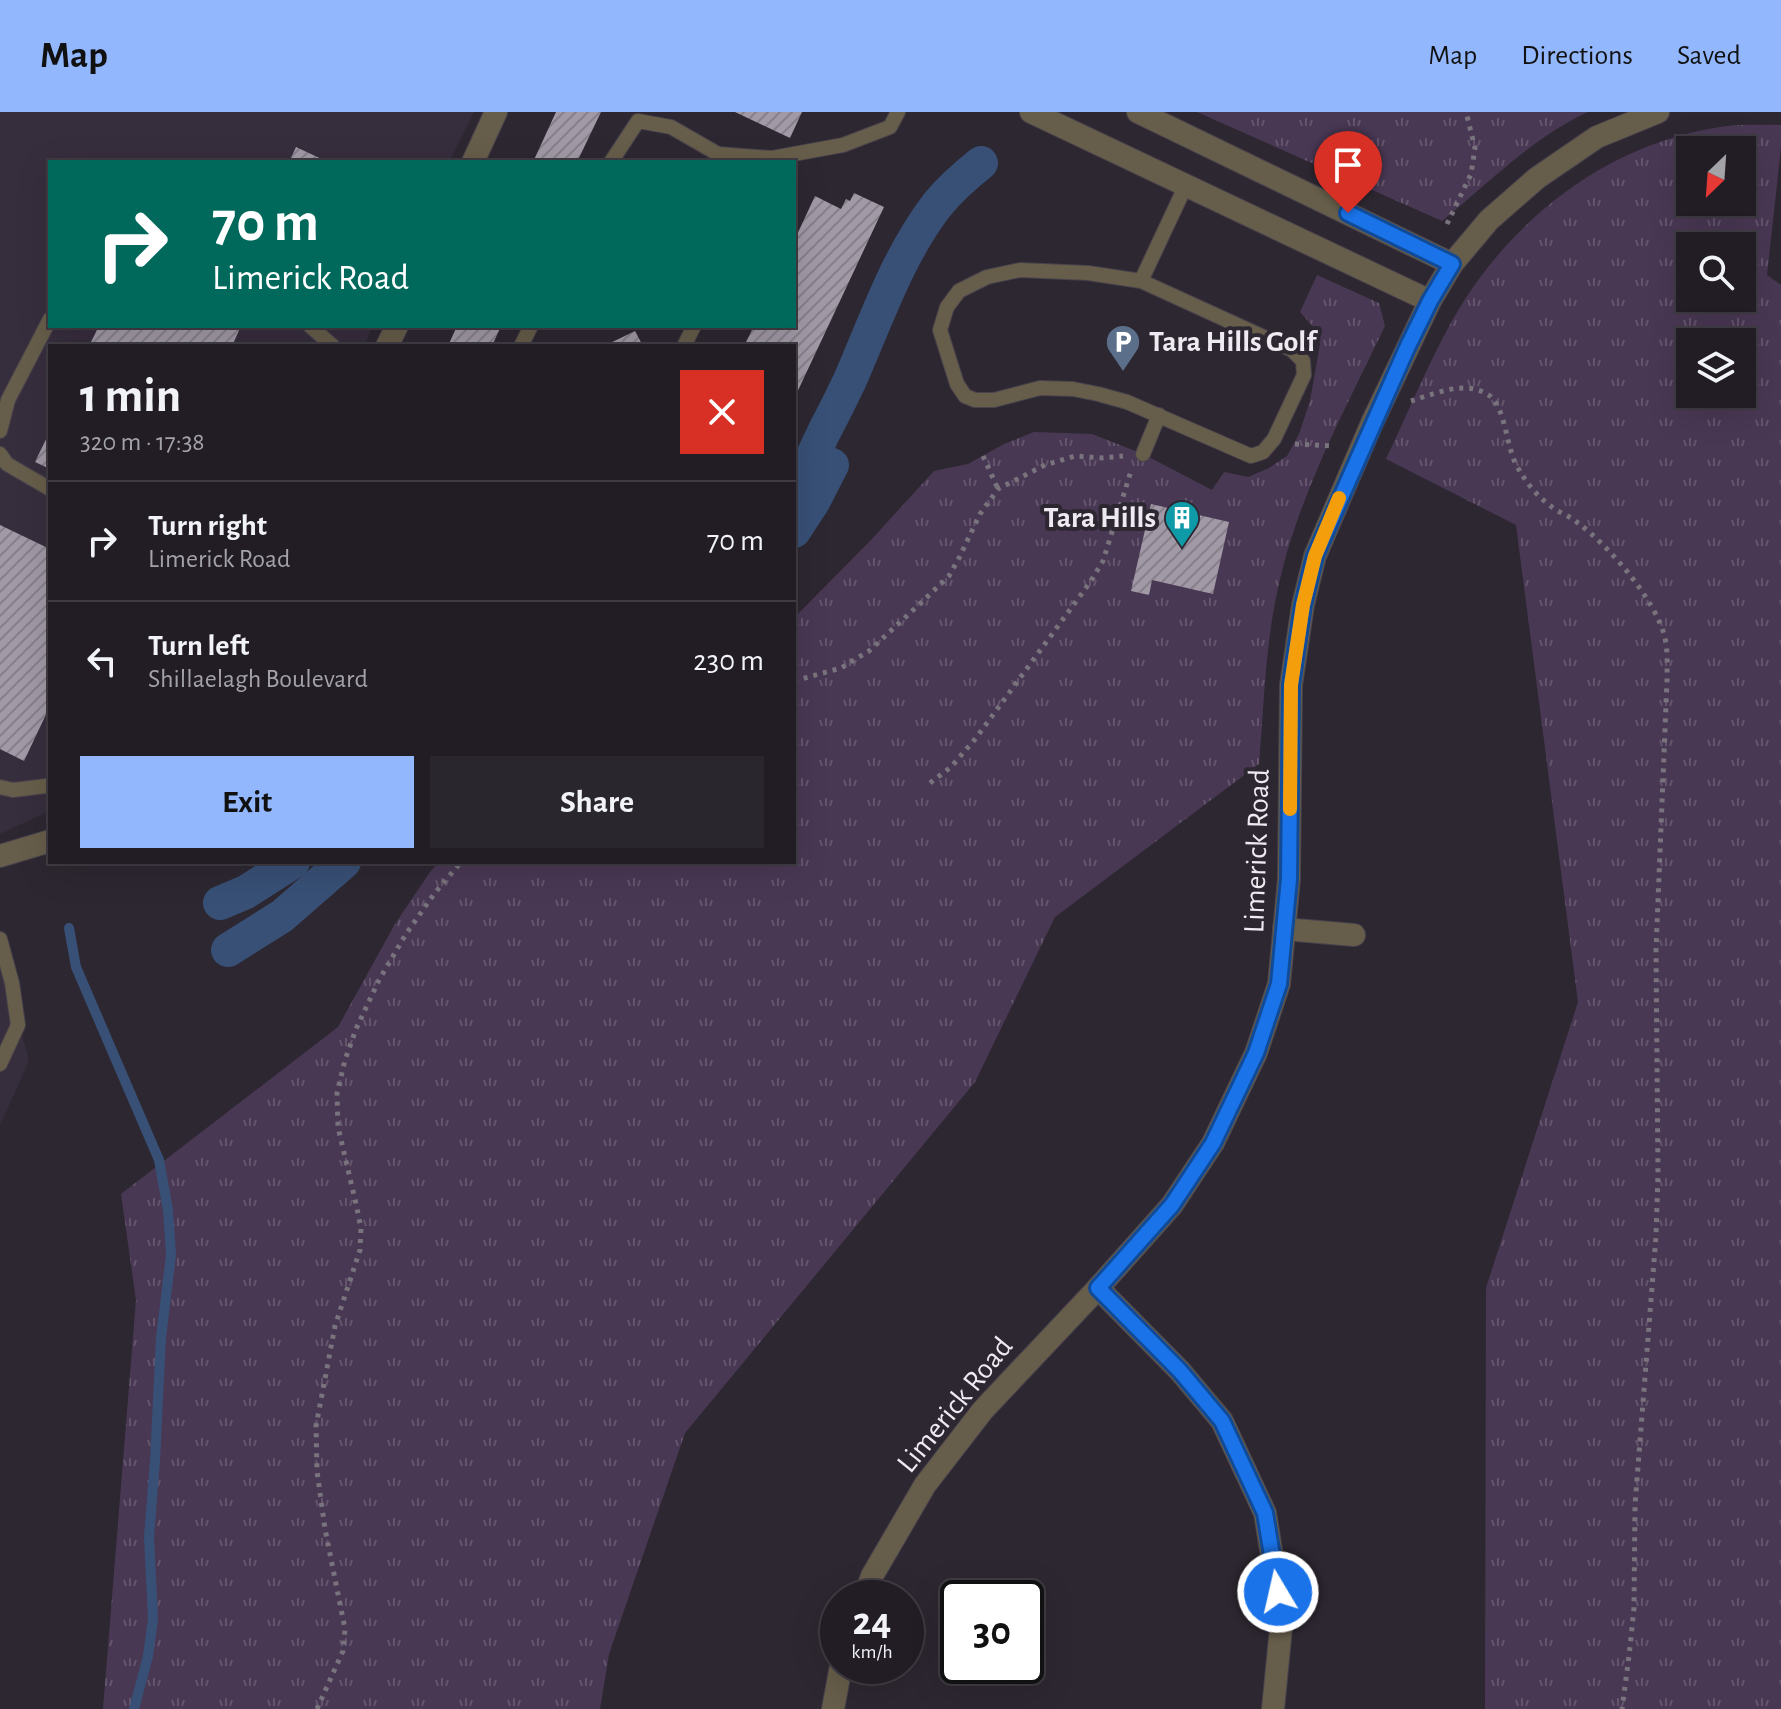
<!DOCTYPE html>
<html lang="en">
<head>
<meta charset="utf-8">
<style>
	body { margin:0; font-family:"Alegreya Sans",sans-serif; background:#2a262d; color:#f1f3f6; height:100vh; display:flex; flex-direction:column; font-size:30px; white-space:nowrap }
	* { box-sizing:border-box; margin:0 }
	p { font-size:26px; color:#a2a2a7 }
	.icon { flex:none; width:44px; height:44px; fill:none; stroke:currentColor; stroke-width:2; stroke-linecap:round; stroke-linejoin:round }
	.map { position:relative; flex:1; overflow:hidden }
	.details { position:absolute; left:48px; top:232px; width:748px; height:520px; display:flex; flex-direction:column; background:#221d25; border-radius:0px; box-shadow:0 8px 32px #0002,0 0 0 2px #3f3b42 }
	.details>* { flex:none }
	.top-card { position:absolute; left:48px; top:48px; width:748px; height:168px; border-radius:0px; box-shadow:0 8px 32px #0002,0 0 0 2px #3f3b42; background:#00695c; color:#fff; overflow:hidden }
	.needle { width:52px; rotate:205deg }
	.controls { position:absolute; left:1676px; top:24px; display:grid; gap:16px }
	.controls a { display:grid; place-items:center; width:80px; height:80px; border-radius:0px; background:#221d25; box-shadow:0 8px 32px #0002,0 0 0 2px #3f3b42; font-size:40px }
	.speed { position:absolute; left:820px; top:1468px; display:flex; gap:16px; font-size:40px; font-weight:700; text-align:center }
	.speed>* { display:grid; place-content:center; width:104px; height:104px; border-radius:50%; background:#221d25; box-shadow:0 8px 32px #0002,0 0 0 2px #3f3b42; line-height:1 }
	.speed small { font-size:20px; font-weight:400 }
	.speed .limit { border:4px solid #111; border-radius:12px; background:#fff; color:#111 }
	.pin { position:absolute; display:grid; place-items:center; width:68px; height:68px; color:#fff; margin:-82px -34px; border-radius:50% 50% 50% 0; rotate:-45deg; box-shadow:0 0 8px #0007 }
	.pin .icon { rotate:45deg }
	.me { position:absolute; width:88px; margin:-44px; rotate:351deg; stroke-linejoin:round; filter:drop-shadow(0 0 6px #0008) }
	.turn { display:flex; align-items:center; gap:28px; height:168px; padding:0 32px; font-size:36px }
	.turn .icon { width:104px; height:104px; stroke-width:2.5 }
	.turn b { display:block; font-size:56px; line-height:68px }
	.round { display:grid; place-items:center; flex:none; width:84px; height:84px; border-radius:0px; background:#2a262d }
	.head { display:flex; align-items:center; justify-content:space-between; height:136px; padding:0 32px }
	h1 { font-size:48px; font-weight:700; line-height:60px }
	.action { display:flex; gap:16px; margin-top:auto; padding:16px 32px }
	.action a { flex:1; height:92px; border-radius:0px; background:#92b7fd; color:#111; font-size:32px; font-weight:700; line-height:92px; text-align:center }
	.action a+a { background:#2a262d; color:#f1f3f6 }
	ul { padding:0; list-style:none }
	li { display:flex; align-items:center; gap:24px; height:120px; padding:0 32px; border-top:2px solid #3f3b42 }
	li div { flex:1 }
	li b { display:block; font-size:30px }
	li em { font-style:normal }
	header { display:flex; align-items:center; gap:48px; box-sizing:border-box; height:112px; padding:0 40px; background:#92b7fd; color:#111 }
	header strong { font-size:38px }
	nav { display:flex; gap:44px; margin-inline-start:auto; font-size:28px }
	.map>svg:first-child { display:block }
	.built { fill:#372e3d }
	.grass { fill:url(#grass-tufts); fill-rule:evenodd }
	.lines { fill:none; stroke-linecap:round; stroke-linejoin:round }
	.stream { stroke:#385076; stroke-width:10 }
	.canal { stroke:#385076; stroke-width:34 }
	.building { fill:url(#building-hatch) }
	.service-casing { stroke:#48424c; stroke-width:16 }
	.minor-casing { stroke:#48424c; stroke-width:24 }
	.path { stroke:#78737c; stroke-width:5; stroke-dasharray:4 6; stroke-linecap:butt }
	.service { stroke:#665d4a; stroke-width:14 }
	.minor { stroke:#665d4a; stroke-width:22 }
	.route-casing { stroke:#114b97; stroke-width:20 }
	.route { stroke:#1a73e8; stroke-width:14 }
	.slow { stroke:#f59e0b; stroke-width:14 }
	.labels { text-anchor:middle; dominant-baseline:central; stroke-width:8; stroke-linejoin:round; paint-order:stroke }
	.poi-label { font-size:30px; font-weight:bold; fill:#eeeaf1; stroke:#2d2731; text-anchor:start }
	.street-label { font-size:30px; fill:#eeeaf1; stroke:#2d2731 }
</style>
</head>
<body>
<header>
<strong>Map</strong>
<nav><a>Map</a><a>Directions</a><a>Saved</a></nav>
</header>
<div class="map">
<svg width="1781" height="1597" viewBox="0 0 1781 1597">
	<defs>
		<pattern id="grass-tufts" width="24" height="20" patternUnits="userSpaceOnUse" patternTransform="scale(2)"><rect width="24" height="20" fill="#493854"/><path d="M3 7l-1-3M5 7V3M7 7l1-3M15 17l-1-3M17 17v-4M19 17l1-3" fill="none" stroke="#64556d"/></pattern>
		<pattern id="building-hatch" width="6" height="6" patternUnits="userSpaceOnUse" patternTransform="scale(2)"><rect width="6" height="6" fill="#a199a6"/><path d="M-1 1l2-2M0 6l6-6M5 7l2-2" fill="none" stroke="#86808a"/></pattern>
	</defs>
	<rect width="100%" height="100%" fill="#2d2731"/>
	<g class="built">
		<polygon points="0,0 474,0 449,50 50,50 50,214 373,214 364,234 50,234 50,699 0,722"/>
		<polygon points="0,838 29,949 0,1013"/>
	</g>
	<g class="grass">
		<path d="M1197,0H1588C1533,25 1489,71 1442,109Z"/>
		<path d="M1781,13V35L1767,163L1781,173V1597H1485L1486,1176L1578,890L1516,413L1386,347C1406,305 1424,261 1446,220C1501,115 1601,33 1720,15C1740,12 1761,13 1781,13ZM1690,38H1742V90H1690ZM1690,134H1742V186H1690ZM1690,230H1742V282H1690Z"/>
		<path d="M1317,163L1379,191L1385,214C1344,300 1296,387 1277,481C1265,536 1264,595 1259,652L1055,805L975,970L685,1321L609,1542L600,1597H103L136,1188L121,1082L338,915L395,812L430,760L439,750H794V506L871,428L934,359L968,352L1004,332L1034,320L1092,322L1143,342L1212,378L1224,360L1248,365L1269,356L1287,344L1299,322L1310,289L1320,232L1315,217L1300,200Z"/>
	</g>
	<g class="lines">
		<polyline class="stream" points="69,816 76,855 159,1048 168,1098 171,1143 161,1226 155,1349 149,1425 153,1507 148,1544 134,1597"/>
		<g class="canal">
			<path d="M794,377C807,359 815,338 825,318C834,301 842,285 850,268C876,209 897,145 937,93C950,77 966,63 981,51"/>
			<polyline points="794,419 813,390 832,353"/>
			<polyline points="220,791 246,780 293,750"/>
			<polyline points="228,838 282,804 344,750"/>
		</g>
	</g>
	<g class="building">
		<polygon points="556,0 601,0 577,50 533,50"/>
		<polygon points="735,0 802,0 790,26"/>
		<polygon points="296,35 328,50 289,50"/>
		<polygon points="854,81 884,95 794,287 794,234 744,234 754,214 794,214 794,129 815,84 841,97 846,87 850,89"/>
		<polygon points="99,214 241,214 232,234 89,234"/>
		<polygon points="457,214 501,214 492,234 448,234"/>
		<polygon points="635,219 643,234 604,234"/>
		<polygon points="50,319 50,357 35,350"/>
		<polygon points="1151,392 1229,410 1213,482 1152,468 1149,483 1131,479"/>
		<polygon points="0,413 50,437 50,594 24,649 0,637"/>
	</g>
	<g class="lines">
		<defs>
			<g id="service">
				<polyline points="772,46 843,33 890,15 898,0"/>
				<polyline points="611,50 638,9 671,15 718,42 772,46 770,50"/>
				<polyline points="1141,169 1292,238 1303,249 1304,263 1274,327 1263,340 1251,344 1127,290 1098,282 1073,277 1040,276 994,288 975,288 965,284 957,272 940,218 947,195 959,179 987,165 1020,158 1088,161 1141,169 1186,73"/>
				<polyline points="310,214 333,234"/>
				<polyline points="521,234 531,214"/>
				<polyline points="684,234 694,214"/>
				<polyline points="0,319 8,288 50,207"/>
				<polyline points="0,342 7,352 50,377"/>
				<polyline points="1143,342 1159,303"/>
				<polyline points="0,675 13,678 46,674"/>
				<polyline points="0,827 12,871 18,913 0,952"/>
			</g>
			<g id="minor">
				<polyline points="1031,0 1430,189"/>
				<polyline points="1138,0 1452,152"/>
				<polyline points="473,50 496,0"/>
				<polyline points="387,234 397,214"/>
				<polyline points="0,744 50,729"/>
				<polyline points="1284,817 1354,823"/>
				<polyline points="1098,1176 1180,1259 1222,1309 1265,1401 1282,1506 1273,1597"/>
				<polyline points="864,1486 872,1464 925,1373 983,1298 1098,1176 1172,1093 1213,1031 1256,941 1279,872 1289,767 1291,573 1303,493 1315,444 1372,311 1430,189 1452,152 1489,108 1537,66 1597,25 1658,0"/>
				<polyline points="833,1597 841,1554"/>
			</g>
		</defs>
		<use href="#service" class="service-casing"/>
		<use href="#minor" class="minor-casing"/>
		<g class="path">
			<polyline points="1447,112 1471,62 1475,36 1466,0"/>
			<path d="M1411,289C1434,282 1464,268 1487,282C1503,290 1506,326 1512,342C1514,350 1519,358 1523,364C1530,376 1541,387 1552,395C1560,401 1570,404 1578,411C1609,434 1656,488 1665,526C1668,540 1667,554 1667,568L1656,838L1658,1063L1656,1124L1635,1393L1634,1496L1629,1544L1622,1597"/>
			<polyline points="1295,332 1333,334"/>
			<polyline points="983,344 998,377"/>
			<polyline points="794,569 841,556 869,539 924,488 949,464 959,446 980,402 998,377 1045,353 1075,344 1102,346 1123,344"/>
			<polyline points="930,671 951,655 976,626 1091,469 1103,449 1131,359"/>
			<polyline points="317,1597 343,1539 345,1517 325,1417 317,1359 316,1314 335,1214 360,1138 361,1116 356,1092 338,1015 337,981 345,948 356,917 379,868 406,822 434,782 461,750"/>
		</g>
		<use href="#service" class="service"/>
		<use href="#minor" class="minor"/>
	</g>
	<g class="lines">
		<defs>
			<polyline id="route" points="1278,1480 1265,1401 1222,1309 1180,1259 1098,1176 1172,1093 1213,1031 1256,941 1279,872 1289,767 1291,573 1303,493 1315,444 1407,236 1430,189 1452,152 1348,101"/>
		</defs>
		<use href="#route" class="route-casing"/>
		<use href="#route" class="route"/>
		<polyline class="slow" points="1290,697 1291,573 1303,493 1315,444 1339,386"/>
	</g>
	<defs>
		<symbol id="parking-pin" viewBox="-11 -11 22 30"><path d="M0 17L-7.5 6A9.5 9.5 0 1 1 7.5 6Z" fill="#5c6f8a" stroke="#2d2731"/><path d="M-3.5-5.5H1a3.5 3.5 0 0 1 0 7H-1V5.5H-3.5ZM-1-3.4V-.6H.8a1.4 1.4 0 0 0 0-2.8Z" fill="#fff"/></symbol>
		<symbol id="building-pin" viewBox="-11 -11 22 30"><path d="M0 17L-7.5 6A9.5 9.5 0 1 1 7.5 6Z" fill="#0f9aa8" stroke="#2d2731"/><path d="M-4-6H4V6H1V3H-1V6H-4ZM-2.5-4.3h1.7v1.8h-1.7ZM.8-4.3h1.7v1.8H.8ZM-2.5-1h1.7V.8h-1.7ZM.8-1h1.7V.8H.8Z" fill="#fff"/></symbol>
	</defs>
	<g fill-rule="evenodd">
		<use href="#parking-pin" x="1103" y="210" width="40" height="54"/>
		<use href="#building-pin" x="1162" y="386" width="40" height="54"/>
	</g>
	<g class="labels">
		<g class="poi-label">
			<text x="1149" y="230">Tara Hills Golf</text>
			<text x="1156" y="406" text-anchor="end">Tara Hills</text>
		</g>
		<g class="street-label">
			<text transform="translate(1257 739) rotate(-88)">Limerick Road</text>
			<text transform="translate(955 1293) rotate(-51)">Limerick Road</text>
		</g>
	</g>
</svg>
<div class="controls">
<a><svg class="needle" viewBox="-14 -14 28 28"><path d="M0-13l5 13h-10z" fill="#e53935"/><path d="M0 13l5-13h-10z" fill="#a2a2a7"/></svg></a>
<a><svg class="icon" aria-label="search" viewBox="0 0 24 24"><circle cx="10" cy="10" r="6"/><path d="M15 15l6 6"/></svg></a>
<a><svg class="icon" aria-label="layers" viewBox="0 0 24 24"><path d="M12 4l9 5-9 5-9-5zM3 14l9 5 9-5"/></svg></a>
</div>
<div class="speed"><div>24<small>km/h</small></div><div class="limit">30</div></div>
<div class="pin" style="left:1348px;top:101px;background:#d93025"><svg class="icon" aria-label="arrive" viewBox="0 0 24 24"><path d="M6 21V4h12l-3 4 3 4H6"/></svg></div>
<svg class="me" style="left:1278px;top:1480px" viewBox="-20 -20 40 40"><circle r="17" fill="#1a73e8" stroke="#fff" stroke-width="3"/><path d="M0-11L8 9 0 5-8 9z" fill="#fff"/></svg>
<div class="top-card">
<div class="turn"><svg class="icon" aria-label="right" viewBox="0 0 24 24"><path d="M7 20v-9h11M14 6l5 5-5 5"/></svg><div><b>70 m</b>Limerick Road</div></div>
</div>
<section class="details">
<div class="head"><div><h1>1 min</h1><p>320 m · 17:38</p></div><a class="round" style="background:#d93025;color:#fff"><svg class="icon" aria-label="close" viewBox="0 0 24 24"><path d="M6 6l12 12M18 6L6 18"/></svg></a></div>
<ul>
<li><svg class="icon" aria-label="right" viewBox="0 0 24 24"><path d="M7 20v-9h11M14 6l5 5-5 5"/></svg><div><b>Turn right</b><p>Limerick Road</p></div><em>70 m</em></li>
<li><svg class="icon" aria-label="left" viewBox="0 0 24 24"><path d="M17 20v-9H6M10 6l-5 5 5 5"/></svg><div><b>Turn left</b><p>Shillaelagh Boulevard</p></div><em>230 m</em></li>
</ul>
<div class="action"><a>Exit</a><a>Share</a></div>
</section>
</div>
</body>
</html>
